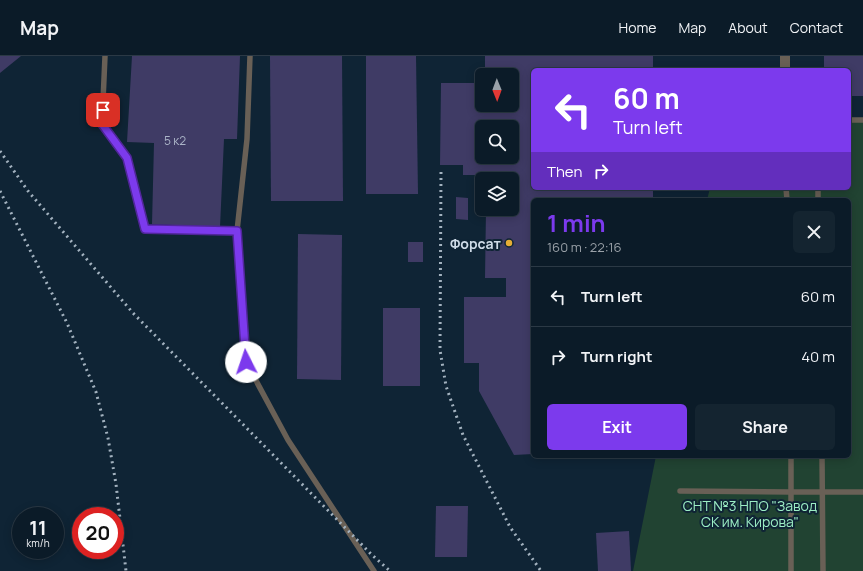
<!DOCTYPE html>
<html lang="en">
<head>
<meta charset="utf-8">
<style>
	body { margin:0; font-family:Manrope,sans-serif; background:#142430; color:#f1f3f6; height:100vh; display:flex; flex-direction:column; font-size:15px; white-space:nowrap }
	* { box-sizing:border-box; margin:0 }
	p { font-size:13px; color:#9aa1a8 }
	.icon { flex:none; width:22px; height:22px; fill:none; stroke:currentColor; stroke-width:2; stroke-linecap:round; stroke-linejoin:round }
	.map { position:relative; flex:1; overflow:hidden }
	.drawer { position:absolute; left:531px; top:142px; width:320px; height:260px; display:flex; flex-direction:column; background:#0b1b28; border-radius:6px; box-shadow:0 2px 10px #0003,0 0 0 1px #2b3945 }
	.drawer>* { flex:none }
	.banner { position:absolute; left:531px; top:12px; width:320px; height:122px; border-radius:6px; box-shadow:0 2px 10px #0003,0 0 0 1px #2b3945; background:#7c3aed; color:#fff; overflow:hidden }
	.needle { width:26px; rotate:179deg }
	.fabs { position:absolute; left:475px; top:12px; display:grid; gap:8px }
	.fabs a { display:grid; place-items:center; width:44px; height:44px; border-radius:6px; background:#0b1b28; box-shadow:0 2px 10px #0003,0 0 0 1px #2b3945; font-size:20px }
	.speed { position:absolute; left:12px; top:451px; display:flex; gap:8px; font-size:20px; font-weight:700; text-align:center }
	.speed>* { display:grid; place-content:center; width:52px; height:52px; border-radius:50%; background:#0b1b28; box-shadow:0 2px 10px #0003,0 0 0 1px #2b3945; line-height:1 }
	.speed small { font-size:10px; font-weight:400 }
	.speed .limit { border:6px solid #d22; background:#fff; color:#111 }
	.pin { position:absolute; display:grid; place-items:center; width:34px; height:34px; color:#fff; margin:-17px; border-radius:8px; box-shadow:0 2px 6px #0006 }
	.me { position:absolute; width:44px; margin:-22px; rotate:356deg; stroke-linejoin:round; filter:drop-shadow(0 0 3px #0008) }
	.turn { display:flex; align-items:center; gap:14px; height:84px; padding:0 16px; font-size:18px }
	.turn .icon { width:52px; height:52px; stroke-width:2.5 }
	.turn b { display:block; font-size:28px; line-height:34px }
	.then { display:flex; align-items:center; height:38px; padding:0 16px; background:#0003; gap:8px; font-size:15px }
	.round { display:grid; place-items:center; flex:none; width:42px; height:42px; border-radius:6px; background:#142430 }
	.headline { display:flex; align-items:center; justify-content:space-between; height:68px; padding:0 16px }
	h1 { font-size:24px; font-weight:700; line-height:30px; color:#7c3aed }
	.button { display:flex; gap:8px; margin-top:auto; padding:8px 16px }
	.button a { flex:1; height:46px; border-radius:6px; background:#7c3aed; color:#fff; font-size:16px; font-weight:700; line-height:46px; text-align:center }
	.button a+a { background:#142430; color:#f1f3f6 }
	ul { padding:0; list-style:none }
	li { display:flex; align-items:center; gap:12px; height:60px; padding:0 16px; border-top:1px solid #2b3945 }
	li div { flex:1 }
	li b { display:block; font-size:15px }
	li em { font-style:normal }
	header { display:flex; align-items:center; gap:24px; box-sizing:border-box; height:56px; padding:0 20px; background:#0b1b28; border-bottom:1px solid #2b3945 }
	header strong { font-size:19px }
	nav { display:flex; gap:22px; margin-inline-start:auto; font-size:14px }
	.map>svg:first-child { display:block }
	.green { fill:#214332 }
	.building { fill:#3f3b65; fill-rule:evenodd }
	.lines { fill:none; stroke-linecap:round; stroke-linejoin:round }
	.lane { stroke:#696056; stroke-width:5.5 }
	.street { stroke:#696056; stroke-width:10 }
	.rail { stroke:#a3b2bf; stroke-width:3; stroke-dasharray:2 4; stroke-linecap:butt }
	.route-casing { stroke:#51269a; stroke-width:10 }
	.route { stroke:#7c3aed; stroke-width:7 }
	.poi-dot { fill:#e5ad35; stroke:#0f2435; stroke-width:1.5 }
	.labels { text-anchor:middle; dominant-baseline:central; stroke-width:4; stroke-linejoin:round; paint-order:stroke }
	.number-label { font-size:12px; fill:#abb4c7 }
	.poi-label { font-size:14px; font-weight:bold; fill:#cfdce8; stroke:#0f2435; text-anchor:end }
	.park-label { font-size:14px; fill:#9ceec4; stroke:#0f2435 }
</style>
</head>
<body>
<header>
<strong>Map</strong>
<nav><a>Home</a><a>Map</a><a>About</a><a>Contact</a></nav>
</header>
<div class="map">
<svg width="863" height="515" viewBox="0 0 863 515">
	<rect width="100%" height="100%" fill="#0f2435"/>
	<polygon class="green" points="849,64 863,64 863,515 633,515 656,400 849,400 849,144 707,144 710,132 849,132"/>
	<g class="building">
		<polygon points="0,0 21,0 0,17"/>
		<polygon points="132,0 240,0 237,83 224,83 220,171 152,168 154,87 127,86"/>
		<polygon points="270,0 342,0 343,145 271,145"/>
		<polygon points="366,0 416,0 418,138 366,138"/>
		<path d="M485,0H653V14H533V132H653V144H533V398L514,399L479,335V307H464V241H506V222H485L486,153H512V123H486V119H463V109H440L441,27H482V49H512V19H485ZM482,71H512V101H482Z"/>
		<polygon points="824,0 863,0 863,40 849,40 849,14 824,14"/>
		<polygon points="456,141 468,142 468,164 456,163"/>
		<polygon points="298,178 342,179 341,324 297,323"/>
		<rect x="408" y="186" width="15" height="20"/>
		<rect x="383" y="252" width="37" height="78"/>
		<polygon points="436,450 468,450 467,501 435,501"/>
		<polygon points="629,475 631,515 598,515 596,477"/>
	</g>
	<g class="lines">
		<g class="lane">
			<polyline points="105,0 102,68 127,102 145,173 237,175 246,306 288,384 374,515"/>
			<polyline points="849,64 863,64"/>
			<polyline points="786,132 787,144"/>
			<polyline points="818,132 818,144"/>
			<polyline points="237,175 247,83 250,0"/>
			<polyline points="822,400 823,515"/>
			<polyline points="680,435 791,436 863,436"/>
			<polyline points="791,515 791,400"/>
		</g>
		<polyline class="street" points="785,0 785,14"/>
		<g class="rail">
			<polyline points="0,95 28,135 133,257 372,499 390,515"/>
			<polyline points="441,116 440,294 446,330 463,379 510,471 541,515"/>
			<polyline points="0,135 67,267 96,336 108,382 116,428 126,515"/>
		</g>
	</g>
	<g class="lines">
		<defs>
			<polyline id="route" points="103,54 102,68 127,102 145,173 237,175 246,306"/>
		</defs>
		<use href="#route" class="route-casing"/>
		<use href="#route" class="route"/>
	</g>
	<circle class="poi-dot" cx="509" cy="187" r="4"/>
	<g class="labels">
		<g class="number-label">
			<text x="175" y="84">5 к2</text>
		</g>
		<g class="poi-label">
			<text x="501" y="187">Форсат</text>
		</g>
		<g class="park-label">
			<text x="750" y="449">СНТ №3 НПО "Завод<tspan x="750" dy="16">СК им. Кирова"</tspan></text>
		</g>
	</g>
</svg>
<div class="fabs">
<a><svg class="needle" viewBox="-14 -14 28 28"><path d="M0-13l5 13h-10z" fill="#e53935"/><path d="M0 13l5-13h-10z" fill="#9aa1a8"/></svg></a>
<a><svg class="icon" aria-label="search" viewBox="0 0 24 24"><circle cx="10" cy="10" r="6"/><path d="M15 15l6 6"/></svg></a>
<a><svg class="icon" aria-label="layers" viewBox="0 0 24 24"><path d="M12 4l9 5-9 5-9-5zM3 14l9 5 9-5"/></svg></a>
</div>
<div class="speed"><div>11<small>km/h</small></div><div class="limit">20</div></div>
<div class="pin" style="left:103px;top:54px;background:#d93025"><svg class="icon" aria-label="arrive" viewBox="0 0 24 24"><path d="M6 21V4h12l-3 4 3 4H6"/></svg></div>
<svg class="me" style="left:246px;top:306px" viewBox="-20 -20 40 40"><circle r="19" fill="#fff"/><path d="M0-13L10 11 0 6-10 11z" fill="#7c3aed"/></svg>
<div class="banner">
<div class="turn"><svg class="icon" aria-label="left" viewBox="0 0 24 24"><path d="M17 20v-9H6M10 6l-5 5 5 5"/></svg><div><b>60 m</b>Turn left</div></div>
<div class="then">Then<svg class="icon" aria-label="right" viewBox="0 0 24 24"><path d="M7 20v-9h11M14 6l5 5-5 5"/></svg></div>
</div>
<section class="drawer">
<div class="headline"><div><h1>1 min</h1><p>160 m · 22:16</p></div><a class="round"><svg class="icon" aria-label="close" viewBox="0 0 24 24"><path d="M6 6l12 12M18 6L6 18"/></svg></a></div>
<ul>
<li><svg class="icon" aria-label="left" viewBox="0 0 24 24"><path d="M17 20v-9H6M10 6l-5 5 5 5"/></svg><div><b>Turn left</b></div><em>60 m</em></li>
<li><svg class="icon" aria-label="right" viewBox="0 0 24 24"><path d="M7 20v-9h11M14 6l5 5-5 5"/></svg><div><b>Turn right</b></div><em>40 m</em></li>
</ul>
<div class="button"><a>Exit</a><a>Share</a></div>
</section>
</div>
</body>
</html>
